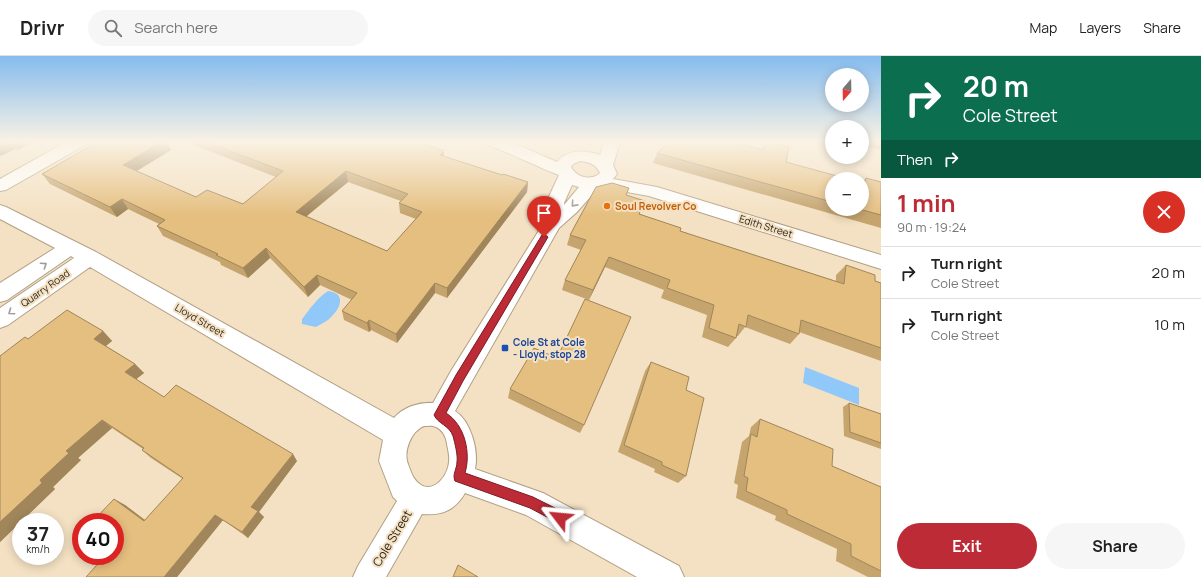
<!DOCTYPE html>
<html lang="en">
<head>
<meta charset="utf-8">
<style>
	body { margin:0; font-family:Manrope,sans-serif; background:#f6f6f6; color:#222; height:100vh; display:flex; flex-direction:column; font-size:15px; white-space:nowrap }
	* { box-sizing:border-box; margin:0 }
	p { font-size:13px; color:#767676 }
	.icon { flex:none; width:22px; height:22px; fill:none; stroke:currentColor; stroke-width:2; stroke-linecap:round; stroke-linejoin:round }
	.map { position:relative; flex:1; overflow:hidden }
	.details { display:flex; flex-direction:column; background:#fff; width:320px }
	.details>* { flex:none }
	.hud { background:#0b6e4f; color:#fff; overflow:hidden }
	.needle { width:26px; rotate:200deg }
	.buttons { position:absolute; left:825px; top:12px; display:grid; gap:8px }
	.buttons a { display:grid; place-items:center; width:44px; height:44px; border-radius:50%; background:#fff; box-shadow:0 2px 10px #0003; font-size:20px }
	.speed { position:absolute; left:12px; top:457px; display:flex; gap:8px; font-size:20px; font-weight:700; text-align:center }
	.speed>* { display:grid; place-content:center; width:52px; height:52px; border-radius:50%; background:#fff; box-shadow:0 2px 10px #0003; line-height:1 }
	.speed small { font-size:10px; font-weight:400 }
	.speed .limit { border:6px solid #d22; background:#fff; color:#111 }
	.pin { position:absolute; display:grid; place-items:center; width:34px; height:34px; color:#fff; margin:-41px -17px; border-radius:50% 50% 50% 0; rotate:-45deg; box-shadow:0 0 4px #0007 }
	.pin .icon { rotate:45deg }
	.me { position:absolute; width:44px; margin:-22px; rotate:299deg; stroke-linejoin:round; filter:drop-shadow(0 0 3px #0008) }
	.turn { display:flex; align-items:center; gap:14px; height:84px; padding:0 16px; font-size:18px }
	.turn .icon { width:52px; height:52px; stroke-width:2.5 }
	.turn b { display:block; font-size:28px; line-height:34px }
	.then { display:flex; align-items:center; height:38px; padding:0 16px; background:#0003; gap:8px; font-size:15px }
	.round { display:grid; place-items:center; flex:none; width:42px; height:42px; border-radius:21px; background:#f6f6f6 }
	.head { display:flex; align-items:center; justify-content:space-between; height:68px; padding:0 16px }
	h1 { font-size:24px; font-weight:700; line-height:30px; color:#bc2b36 }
	.button { display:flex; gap:8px; margin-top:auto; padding:8px 16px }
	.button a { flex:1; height:46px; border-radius:24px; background:#bc2b36; color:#fff; font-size:16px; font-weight:700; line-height:46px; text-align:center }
	.button a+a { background:#f6f6f6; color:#222 }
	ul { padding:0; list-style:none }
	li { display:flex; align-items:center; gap:12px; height:52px; padding:0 16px; border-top:1px solid #e0e0e0 }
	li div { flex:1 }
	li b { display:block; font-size:15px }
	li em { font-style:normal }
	header { display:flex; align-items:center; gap:24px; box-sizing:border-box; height:56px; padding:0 20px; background:#fff; border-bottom:1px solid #e0e0e0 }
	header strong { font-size:19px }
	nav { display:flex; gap:22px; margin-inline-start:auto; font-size:14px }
	.search { width:280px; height:36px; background:#f6f6f6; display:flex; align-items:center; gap:10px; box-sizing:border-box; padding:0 14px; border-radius:22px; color:#767676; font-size:15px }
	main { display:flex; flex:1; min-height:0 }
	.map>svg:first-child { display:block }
	.water { fill:#90c8fa }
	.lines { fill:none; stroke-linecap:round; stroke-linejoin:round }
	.minor-casing { stroke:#b2a084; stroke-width:2 }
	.minor { fill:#fff; fill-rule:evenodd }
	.wall { fill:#c5a46e; fill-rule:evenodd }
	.shaded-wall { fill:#a0865a }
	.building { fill:#e5bf80; stroke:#a0865a; fill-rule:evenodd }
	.oneway { stroke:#a09d98 }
	.route { fill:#bc2b36; stroke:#7a1c23 }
	.food-dot { fill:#e8710a; stroke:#f4e1c3; stroke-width:1.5 }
	.transit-dot { fill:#1a4fb4; stroke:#f4e1c3; stroke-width:1.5 }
	.labels { text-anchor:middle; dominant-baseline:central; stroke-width:4; stroke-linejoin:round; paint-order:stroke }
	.food-label { font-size:10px; font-weight:bold; fill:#c56008; stroke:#f4e1c3; text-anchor:start }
	.street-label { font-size:10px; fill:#2c251a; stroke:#f4e1c3 }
	.transit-label { font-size:10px; font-weight:bold; fill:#164399; stroke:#f4e1c3; text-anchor:start }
	.near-street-label { font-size:12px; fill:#2c251a; stroke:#f4e1c3 }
</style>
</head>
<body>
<header>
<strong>Drivr</strong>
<div class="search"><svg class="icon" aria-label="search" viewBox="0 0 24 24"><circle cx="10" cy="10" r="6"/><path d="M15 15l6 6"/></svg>Search here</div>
<nav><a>Map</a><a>Layers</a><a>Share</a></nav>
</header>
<main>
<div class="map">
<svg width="881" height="521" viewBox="0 0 881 521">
	<rect width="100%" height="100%" fill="#f4e1c3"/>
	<g class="water">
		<path d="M328,235C345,237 342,250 332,260C328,265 321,268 316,271L302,268V263C310,253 317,242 328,235Z"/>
		<polygon points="805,311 859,332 859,349 803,327"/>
	</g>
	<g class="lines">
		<defs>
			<g id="minor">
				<polygon points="66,86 87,86 85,89 6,134 0,135 0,123"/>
				<path d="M486,86H511L557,106C567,93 586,94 600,99L604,86H620L613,109L617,118L613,123L657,131L881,199V213L649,140L599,131L577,156L559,172L455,355C471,365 479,395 475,413L543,437L679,510L684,521H637L526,459L465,437C455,454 442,460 422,458L386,521H353L358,510L397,445L393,441L379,405L383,384L90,211L8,269L0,272V252L74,202L71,200L7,244L0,246V227L55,192L0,163V149L6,151L96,196L394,362C403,351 419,346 433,347L451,315L543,168L546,147L559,119C535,110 513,98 488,89ZM580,105C589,106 596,108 600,117C591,125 577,122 571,111L573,108ZM572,129L579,131L564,149V147ZM424,370C427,370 432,369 436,371C443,374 446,381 447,388C448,394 450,401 449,406C448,419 435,437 421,429C413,424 411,416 408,408C403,396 411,375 424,370Z"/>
			</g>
		</defs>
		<use href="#minor" class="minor-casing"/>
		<use href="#minor" class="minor"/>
	</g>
	<g class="wall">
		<polygon points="0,86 32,86 18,94 15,93 1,100 0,99"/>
		<path d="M186,86H418L444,95V100L502,119L528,126L527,136L447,242L435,237L397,287L371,274L369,276L344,264L342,255L352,244L320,229L308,241L270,202L248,222L221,209L220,206L163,180L157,170L159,168L128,153L117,161L50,128L42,118L171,94L137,115L196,141L243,148L276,121ZM348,126L401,145L399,147L400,157L416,163L387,195L306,161Z"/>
		<polygon points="766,86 770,86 786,106 832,123 832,153 862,153 862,126 866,122 881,126 881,172 653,107 657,97 761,94"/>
		<polygon points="862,86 881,86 881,94 862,89"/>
		<polygon points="626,139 640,158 680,175 836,225 836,219 846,209 875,225 881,227 881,305 799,276 799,278 790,288 745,271 738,280 736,280 736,282 728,291 702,281 707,259 661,242 664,234 605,211 589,244 562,234 565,224 581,194 567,189 570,179"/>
		<polygon points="103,275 112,285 106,290 135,308 144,317 136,323 164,341 297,405 259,456 264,461 248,482 223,464 177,521 86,521 115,500 114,443 125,449 145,464 183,423 151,402 142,394 143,393 112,372 78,402 81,404 53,431 55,433 0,486 0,300"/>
		<polygon points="651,306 686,334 686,420 678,427 654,416 655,413 618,396 645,315"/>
		<polygon points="510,333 584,369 580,377 508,342"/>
		<polygon points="849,347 881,358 881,393 844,380 843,351"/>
		<polygon points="760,363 832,410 881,431 881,521 868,521 836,505 837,493 775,464 776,460 736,442 738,429 734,427 742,386 749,380 751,371"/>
	</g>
	<g class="shaded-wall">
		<polygon points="0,86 10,86 15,93 1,100 0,98"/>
		<polygon points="12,86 32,86 18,94"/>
		<polygon points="161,86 167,86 171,94 130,119 123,109"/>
		<polygon points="444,95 443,105 440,99"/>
		<polygon points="346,115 348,126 299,166 296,156"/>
		<polygon points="528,126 527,136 447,242 447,232"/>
		<polygon points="122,143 128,153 117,161 110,151"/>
		<polygon points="266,192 270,202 248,222 243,212"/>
		<polygon points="609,201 605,211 589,244 593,234"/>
		<polygon points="317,219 320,229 308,241 304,231"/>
		<polygon points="435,227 435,237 397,287 396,278"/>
		<polygon points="369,264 371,274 369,276 367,267"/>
		<polygon points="103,275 112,285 103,292 94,283"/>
		<polygon points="135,308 144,317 134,325 125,316"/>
		<polygon points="102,364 112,372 78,402 81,404 53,431 55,433 0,486 0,466 40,424 66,395"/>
		<polygon points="293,398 297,405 259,456 264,461 248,482 242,476 251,451"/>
		<polygon points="114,443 125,449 154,471 144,465"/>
		<polygon points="215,459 223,464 177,521 164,521"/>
	</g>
	<g class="building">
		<path d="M97,86H161L123,109L196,141L207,134L243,148L283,115L207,86H418L444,95L440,99L502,119L503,118L528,126L447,232L435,227L396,278L369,264L367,267L342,255L357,237L317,219L304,231L266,192L243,212L216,199L218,198L157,170L165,164L122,143L110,151L42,118ZM346,115L408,138L399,147L422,156L387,195L296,156Z"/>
		<polygon points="669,86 733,86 763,94 766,86 770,86 789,91 786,106 848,123 832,123 832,146 657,97"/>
		<polygon points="866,122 881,126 881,159 859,153 862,153 862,127 865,128"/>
		<polygon points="612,127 629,132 626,139 645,145 639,158 681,172 680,175 844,228 846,209 875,219 875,225 881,227 881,292 801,264 799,278 748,259 746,271 739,268 736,282 709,272 714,249 667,232 670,224 609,201 593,234 565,224 586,184 570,179 596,131"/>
		<polygon points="585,243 631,261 584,369 510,333 534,292 557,302"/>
		<polygon points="67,254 103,275 94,283 135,308 125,316 164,341 176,329 293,398 251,451 258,455 242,476 215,459 164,521 86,521 105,500 115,500 115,466 92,466 114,443 144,465 183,422 142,394 144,392 102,364 66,395 69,397 40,424 42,427 0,466 0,300 25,281 28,283"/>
		<polygon points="651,306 689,321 686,334 704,342 686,420 662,409 662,406 624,389"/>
		<polygon points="849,347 881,358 881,387 850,376"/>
		<polygon points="760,363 833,393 832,410 881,431 881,515 851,500 851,488 787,458 787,454 746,435 748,422 744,420 751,378 757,381"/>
		<polygon points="458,509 478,521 453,521"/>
	</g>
	<defs><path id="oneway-chevron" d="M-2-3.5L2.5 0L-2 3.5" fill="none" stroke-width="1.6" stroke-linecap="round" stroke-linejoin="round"/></defs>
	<g class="oneway">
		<use href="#oneway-chevron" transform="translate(574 148) rotate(132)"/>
		<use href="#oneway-chevron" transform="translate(44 209) rotate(-34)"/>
		<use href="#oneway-chevron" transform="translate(11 256) rotate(145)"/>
	</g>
	<linearGradient id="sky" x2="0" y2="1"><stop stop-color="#85bcef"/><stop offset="0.54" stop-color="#faf2e4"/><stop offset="1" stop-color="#faf2e4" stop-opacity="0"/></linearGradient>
	<rect width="881" height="159" fill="url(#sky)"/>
	<path class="route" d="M544,178L548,181L463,325L446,357C465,369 471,397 465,417L533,441L565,457L566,462L565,466L560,468L530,452L455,425C452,418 457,413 457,406C458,399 455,388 453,380C449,369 438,368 434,359L456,319L542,179Z"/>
	<circle class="food-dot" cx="607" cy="150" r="4"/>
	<rect class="transit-dot" x="501" y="288" width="8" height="8" rx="2"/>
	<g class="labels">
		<g class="food-label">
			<text x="615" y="150">Soul Revolver Co</text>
		</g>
		<g class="street-label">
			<text transform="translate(766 170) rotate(17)">Edith Street</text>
			<text transform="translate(45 232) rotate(-35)">Quarry Road</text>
			<text transform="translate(200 264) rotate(30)">Lloyd Street</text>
		</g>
		<g class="transit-label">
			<text x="513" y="286">Cole St at Cole<tspan x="513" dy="12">- Lloyd, stop 28</tspan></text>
		</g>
		<g class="near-street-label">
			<text transform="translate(392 482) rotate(-59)">Cole Street</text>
		</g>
	</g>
</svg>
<div class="buttons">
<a><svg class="needle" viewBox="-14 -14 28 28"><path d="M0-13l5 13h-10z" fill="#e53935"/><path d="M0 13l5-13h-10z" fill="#767676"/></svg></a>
<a>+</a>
<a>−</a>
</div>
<div class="speed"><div>37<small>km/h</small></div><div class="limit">40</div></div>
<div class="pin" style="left:544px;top:181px;background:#d93025"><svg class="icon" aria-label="arrive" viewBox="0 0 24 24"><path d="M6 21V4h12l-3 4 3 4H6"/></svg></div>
<svg class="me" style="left:560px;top:462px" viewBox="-20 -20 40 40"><path d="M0-17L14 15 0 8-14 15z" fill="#bc2b36" stroke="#fff" stroke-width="4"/></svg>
</div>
<section class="details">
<div class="hud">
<div class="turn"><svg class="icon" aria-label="right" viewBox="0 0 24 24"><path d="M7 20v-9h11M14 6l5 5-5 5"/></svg><div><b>20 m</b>Cole Street</div></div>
<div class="then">Then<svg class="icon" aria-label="right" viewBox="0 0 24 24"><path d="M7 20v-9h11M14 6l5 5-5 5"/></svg></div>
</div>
<div class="head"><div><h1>1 min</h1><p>90 m · 19:24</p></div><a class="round" style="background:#d93025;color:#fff"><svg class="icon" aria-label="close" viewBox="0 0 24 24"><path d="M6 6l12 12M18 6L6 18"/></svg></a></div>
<ul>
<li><svg class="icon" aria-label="right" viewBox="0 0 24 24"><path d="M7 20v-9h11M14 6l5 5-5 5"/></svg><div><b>Turn right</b><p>Cole Street</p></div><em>20 m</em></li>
<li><svg class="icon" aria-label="right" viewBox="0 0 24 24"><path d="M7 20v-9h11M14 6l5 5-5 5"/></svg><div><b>Turn right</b><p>Cole Street</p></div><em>10 m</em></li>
</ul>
<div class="button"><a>Exit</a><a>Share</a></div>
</section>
</main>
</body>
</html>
